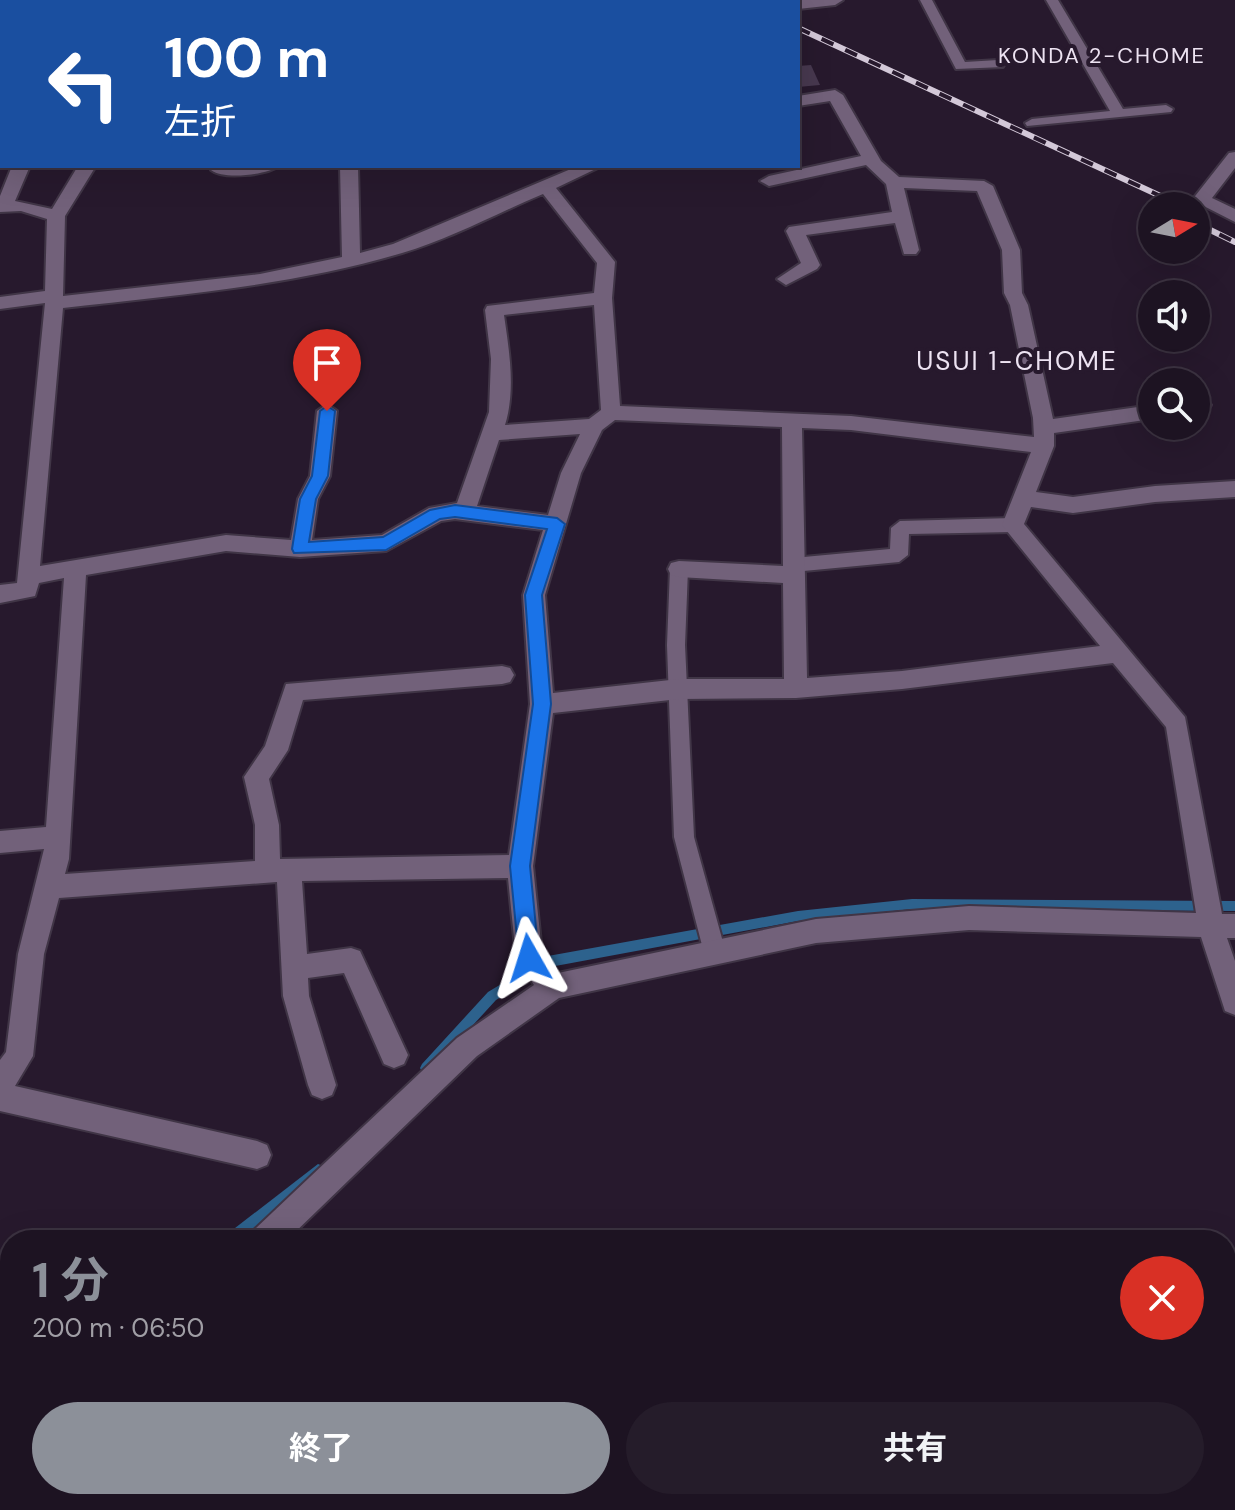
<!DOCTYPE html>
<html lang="ja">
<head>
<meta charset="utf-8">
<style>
	body { margin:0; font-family:"DM Sans","Noto Sans JP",sans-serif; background:#251c2a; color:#f1f3f6; height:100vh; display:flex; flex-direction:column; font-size:30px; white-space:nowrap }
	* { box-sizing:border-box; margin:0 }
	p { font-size:26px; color:#a09ea5 }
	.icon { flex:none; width:44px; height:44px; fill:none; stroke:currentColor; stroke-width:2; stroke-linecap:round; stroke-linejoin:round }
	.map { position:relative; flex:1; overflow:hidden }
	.side { position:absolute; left:0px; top:1230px; width:1236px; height:280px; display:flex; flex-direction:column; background:#1d1322; border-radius:32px 32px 0 0; box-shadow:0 8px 32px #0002,0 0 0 2px #3b3240 }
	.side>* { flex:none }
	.top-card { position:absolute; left:0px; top:0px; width:800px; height:168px; box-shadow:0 8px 32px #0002,0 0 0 2px #3b3240; background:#1a4fa0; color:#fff; overflow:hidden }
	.needle { width:52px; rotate:80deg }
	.fabs { position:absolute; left:1138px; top:192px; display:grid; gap:16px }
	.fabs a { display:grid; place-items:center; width:72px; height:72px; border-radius:50%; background:#1d1322; box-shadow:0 8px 32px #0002,0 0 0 2px #3b3240; font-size:40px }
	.pin { position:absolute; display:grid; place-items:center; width:68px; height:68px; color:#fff; margin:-82px -34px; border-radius:50% 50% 50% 0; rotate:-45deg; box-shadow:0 0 8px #0007 }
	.pin .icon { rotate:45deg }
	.me { position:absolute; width:88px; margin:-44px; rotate:354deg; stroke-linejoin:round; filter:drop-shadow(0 0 6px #0008) }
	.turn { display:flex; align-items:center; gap:28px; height:168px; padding:0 32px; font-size:36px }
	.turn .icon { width:104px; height:104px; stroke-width:2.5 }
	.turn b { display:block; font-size:56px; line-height:68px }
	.round { display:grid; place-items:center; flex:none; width:84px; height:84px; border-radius:42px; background:#251c2a }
	.overview { display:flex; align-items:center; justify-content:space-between; height:136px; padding:0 32px }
	h1 { font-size:48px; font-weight:700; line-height:60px; color:#8c9099 }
	.primary-button { display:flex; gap:16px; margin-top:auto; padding:16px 32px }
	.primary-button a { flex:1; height:92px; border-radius:48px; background:#8c9099; color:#fff; font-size:32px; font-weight:700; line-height:92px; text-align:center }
	.primary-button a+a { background:#251c2a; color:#f1f3f6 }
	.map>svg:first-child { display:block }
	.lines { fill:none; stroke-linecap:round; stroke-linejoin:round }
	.stream { fill:#2d628d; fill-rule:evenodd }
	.building { fill:#47384f }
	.lane-casing { stroke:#403546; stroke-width:4 }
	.street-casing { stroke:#403546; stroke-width:4 }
	.lane { fill:#72617a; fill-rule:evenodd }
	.street { fill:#72617a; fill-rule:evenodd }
	.rail-casing { stroke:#d3c8d8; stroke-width:6 }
	.rail { stroke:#27192d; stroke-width:4; stroke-dasharray:13; stroke-linecap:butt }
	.route { fill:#1a73e8; stroke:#114b97; stroke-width:2 }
	.labels { text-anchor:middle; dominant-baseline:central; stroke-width:8; stroke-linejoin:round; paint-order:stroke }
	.far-neighbourhood-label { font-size:22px; letter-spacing:2px; fill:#ede3f2; stroke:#27192d }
	.neighbourhood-label { font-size:26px; letter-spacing:2px; fill:#ede3f2; stroke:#27192d }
</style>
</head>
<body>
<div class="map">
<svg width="1235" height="1510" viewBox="0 0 1235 1510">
	<rect width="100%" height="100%" fill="#27192d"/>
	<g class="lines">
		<g class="stream">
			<polygon points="912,899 1235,901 1235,911 912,909 798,921 550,967 496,1000 430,1072 426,1074 422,1072 420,1068 422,1064 488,992 548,956 798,911"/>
			<polygon points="318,1164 323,1166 325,1171 323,1176 242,1240 224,1240 226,1235"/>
			<polygon points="10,1319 10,1333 0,1335 0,1321"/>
		</g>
	</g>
	<polygon class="building" points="811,65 820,85 798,87 798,66"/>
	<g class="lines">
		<defs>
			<g id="lane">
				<polygon points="920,0 932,0 965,62 998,60 1005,64 1003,67 956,69"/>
				<polygon points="1046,0 1058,0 1123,109 1166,105 1173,109 1171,112 1027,126 1025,123 1032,119 1110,111"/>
				<polygon points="1013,518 1022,525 1013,532 909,534 908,555 899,562 793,572 784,565 793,558 890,549 891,528 900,521"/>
				<polygon points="679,562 688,569 685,645 694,837 726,953 723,960 715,963 707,960 704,953 674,837 667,645 670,569"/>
			</g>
			<g id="street">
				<polygon points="796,0 843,0 835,5 798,9 798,2 792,2"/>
				<rect x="0" y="40" width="2" height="10"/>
				<path d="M835,90L843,95L881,161L899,177L984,181L993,186L1020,250L1022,293L1028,305L1053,419L1152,405V419L1054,433V446L1036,492L1073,497L1155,486L1235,481V497L1155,502L1073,513L1031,507L1024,524L1185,717L1222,914H1235V938H1227L1235,961V1015L1225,1011L1201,937L969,930L816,943L559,998L477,1056L287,1240H251L255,1229L457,1038L534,985L516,958L508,878L302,881L307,954L351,948L360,951L408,1055L404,1064L394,1068L384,1064L344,973L308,978L309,996L336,1085L332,1095L322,1099L312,1095L308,1085L283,996L277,882L59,898L44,954L33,1056L15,1086L257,1141L267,1145L271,1155L267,1165L257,1169L0,1111V1060L6,1052L18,954L44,849L0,853V831L46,827L64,578L39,583L35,596L0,603V585L17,583L45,303L0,309V297L45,291L47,219L21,211L0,212V196L12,166H30L15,201L52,209L78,166H96L65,216L63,296L260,274L342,257L340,166H358L360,253L393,244L578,166H602L556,188L615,262L612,298L620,406L851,416L1034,437L1033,418L1010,305L1004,293L1002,250L977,191L904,188L919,250L916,254H904L895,223L806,235L820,265L817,269L786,285L777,279L801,263L786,231L789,227L892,212L886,184L866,165L769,186L760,181L769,176L861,156L830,101L798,106V96ZM543,194L597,263L594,293L487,306L485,310L491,359L489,412L457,503L429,508L382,535L312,540L318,499L330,476L337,411L327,404L317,411L310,476L298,499L291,540L226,535L40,566L63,308C177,295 291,286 402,253C450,239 497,213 543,194ZM594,305L601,410L589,419L505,425C516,390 509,350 504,315ZM615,420L782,427L783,566L679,561L671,563L668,569L671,575L679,577L783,583L784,679H679L553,693L545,595L581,473L602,430ZM802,428L851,430L1031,452L1002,525L1100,646L902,671L807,678ZM580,434L561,473L548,515L477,506L499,440ZM455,519L543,530L523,595L530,704L509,855L280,859L279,825L269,779L288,750L303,700L502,684L510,682L514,675L510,668L502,666L286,684L265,746L244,777L255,825V861L65,874L69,859L86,575L226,551L300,557L386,551L441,521ZM1113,663L1166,727L1196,913L969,906L816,919L558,973L542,953L533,866L553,713L679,699L796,698L902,689Z"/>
				<polygon points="1235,152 1235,168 1212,198 1235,209 1235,222 1192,200 1229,153"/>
				<path d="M215,166H279C267,175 223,180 211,170Z"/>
				<polygon points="1201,398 1211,405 1208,410 1196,413 1196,399"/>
				<polygon points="10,1329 10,1359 0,1361 0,1331"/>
			</g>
		</defs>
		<use href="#lane" class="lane-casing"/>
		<use href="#street" class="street-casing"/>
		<use href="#lane" class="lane"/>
		<use href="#street" class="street"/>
		<defs>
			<g id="rail">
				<polyline points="714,0 718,2"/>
				<polyline points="735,0 740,2"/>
				<polyline points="798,28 1182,206"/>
				<polyline points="1196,223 1235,242"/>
			</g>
		</defs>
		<use href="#rail" class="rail-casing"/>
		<use href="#rail" class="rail"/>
	</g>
	<polygon class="route" points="327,406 335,411 328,476 316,499 309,542 383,537 430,510 455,505 557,518 565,524 542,595 551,704 530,866 539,958 536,965 529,967 522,965 519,958 510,866 533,704 525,595 547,529 455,517 440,519 386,550 294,553 292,549 300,499 312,476 320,411"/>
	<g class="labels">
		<g class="far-neighbourhood-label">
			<text x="1102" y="55">KONDA 2-CHOME</text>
		</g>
		<g class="neighbourhood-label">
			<text x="1017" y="361">USUI 1-CHOME</text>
		</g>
	</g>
</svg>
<div class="fabs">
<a><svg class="needle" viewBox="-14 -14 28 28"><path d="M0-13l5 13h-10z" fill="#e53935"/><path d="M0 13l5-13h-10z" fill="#a09ea5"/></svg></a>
<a><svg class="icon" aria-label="sound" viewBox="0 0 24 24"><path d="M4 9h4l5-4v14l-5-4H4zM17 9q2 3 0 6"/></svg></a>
<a><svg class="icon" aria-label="search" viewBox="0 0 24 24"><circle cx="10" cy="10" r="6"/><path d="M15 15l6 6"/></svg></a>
</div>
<div class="pin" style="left:327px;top:411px;background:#d93025"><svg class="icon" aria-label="arrive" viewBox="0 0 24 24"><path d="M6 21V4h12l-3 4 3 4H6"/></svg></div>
<svg class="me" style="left:529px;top:958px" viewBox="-20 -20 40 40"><path d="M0-17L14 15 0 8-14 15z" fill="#1a73e8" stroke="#fff" stroke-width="4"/></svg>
<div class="top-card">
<div class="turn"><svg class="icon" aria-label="left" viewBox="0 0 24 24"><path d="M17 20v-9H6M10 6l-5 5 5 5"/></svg><div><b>100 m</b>左折</div></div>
</div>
<section class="side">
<div class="overview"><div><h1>1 分</h1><p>200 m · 06:50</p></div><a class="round" style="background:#d93025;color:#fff"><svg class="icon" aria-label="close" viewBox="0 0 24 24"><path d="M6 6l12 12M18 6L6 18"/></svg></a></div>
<div class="primary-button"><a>終了</a><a>共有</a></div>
</section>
</div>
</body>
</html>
